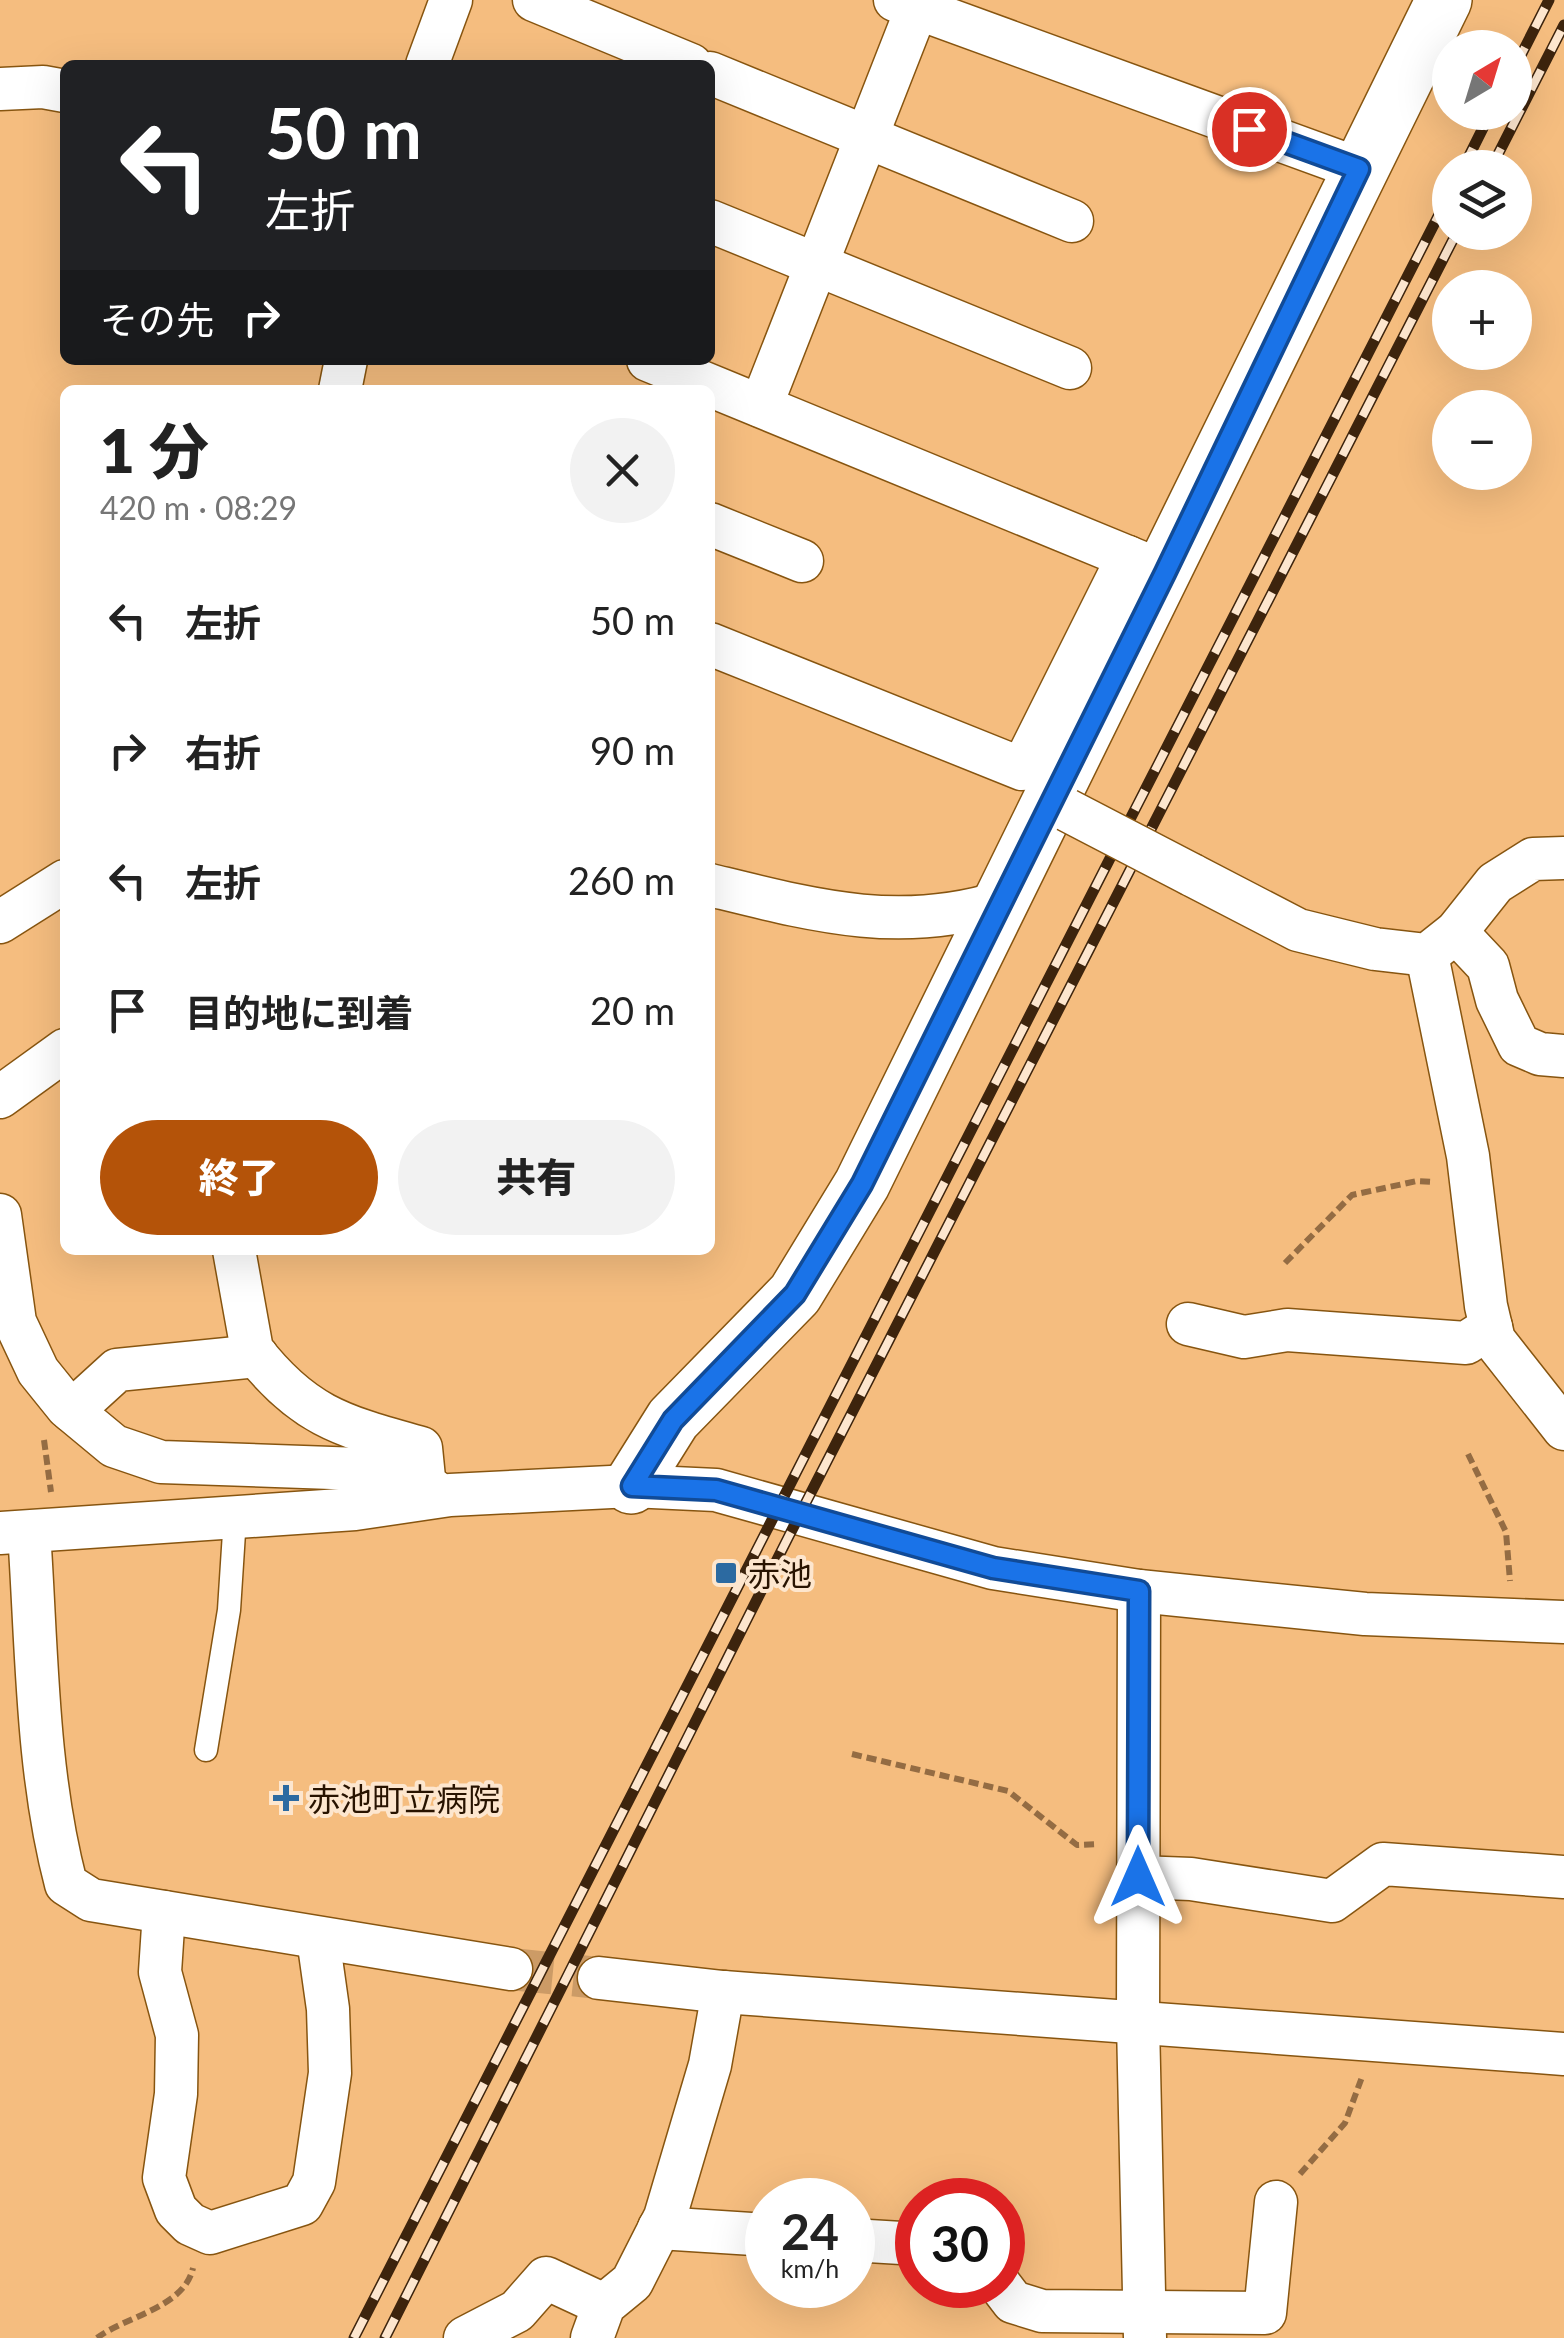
<!DOCTYPE html>
<html lang="ja">
<head>
<meta charset="utf-8">
<style>
	body { margin:0; font-family:Lato,"Noto Sans JP",sans-serif; background:#f2f2f2; color:#222; height:100vh; display:flex; flex-direction:column; font-size:38px; white-space:nowrap }
	* { box-sizing:border-box; margin:0 }
	p { font-size:32px; color:#767676 }
	.icon { flex:none; width:55px; height:55px; fill:none; stroke:currentColor; stroke-width:2; stroke-linecap:round; stroke-linejoin:round }
	.map { position:relative; flex:1; overflow:hidden }
	.details { position:absolute; left:60px; top:385px; width:655px; height:870px; display:flex; flex-direction:column; background:#fff; border-radius:15px; box-shadow:0 10px 40px #0002 }
	.details>* { flex:none }
	.top-card { position:absolute; left:60px; top:60px; width:655px; height:305px; border-radius:15px; box-shadow:0 10px 40px #0002; background:#202124; color:#fff; overflow:hidden }
	.needle { width:65px; rotate:38deg }
	.buttons { position:absolute; left:1432px; top:30px; display:grid; gap:20px }
	.buttons a { display:grid; place-items:center; width:100px; height:100px; border-radius:50%; background:#fff; box-shadow:0 10px 40px #0002; font-size:50px }
	.speed { position:absolute; left:745px; top:2178px; display:flex; gap:20px; font-size:50px; font-weight:700; text-align:center }
	.speed>* { display:grid; place-content:center; width:130px; height:130px; border-radius:50%; background:#fff; box-shadow:0 10px 40px #0002; line-height:1 }
	.speed small { font-size:25px; font-weight:400 }
	.speed .limit { border:15px solid #d22; background:#fff; color:#111 }
	.pin { position:absolute; display:grid; place-items:center; width:85px; height:85px; color:#fff; margin:-42px; border:5px solid #fff; border-radius:50%; box-shadow:0 2px 10px #0007 }
	.me { position:absolute; width:110px; margin:-55px; rotate:0deg; stroke-linejoin:round; filter:drop-shadow(0 0 8px #0008) }
	.turn { display:flex; align-items:center; gap:35px; height:210px; padding:0 40px; font-size:45px }
	.turn .icon { width:130px; height:130px; stroke-width:2.5 }
	.turn b { display:block; font-size:70px; line-height:85px }
	.then { display:flex; align-items:center; height:95px; padding:0 40px; background:#0003; gap:20px; font-size:38px }
	.round { display:grid; place-items:center; flex:none; width:105px; height:105px; border-radius:52px; background:#f2f2f2 }
	.head { display:flex; align-items:center; justify-content:space-between; height:170px; padding:0 40px }
	h1 { font-size:60px; font-weight:800; line-height:75px }
	.button { display:flex; gap:20px; margin-top:auto; padding:20px 40px }
	.button a { flex:1; height:115px; border-radius:60px; background:#b45309; color:#fff; font-size:40px; font-weight:800; line-height:115px; text-align:center }
	.button a+a { background:#f2f2f2; color:#222 }
	ul { padding:0; list-style:none }
	li { display:flex; align-items:center; gap:30px; height:130px; padding:0 40px }
	li div { flex:1 }
	li b { display:block; font-size:38px }
	li em { font-style:normal }
	.map>svg:first-child { display:block }
	.lines { fill:none; stroke-linecap:round; stroke-linejoin:round }
	.street-tunnel { stroke:#cc9b66; stroke-width:42; stroke-dasharray:42 21; stroke-linecap:butt }
	.lane-casing { stroke:#875510; stroke-width:25 }
	.street-casing { stroke:#875510; stroke-width:45 }
	.secondary-casing { stroke:#875510; stroke-width:58 }
	.path { stroke:#946c43; stroke-width:6; stroke-dasharray:10 5; stroke-linecap:butt }
	.lane { stroke:#fff; stroke-width:22 }
	.street { stroke:#fff; stroke-width:42 }
	.secondary { stroke:#fff; stroke-width:55 }
	.rail-casing { stroke:#3d240d; stroke-width:11 }
	.rail { stroke:#fde6ce; stroke-width:8; stroke-dasharray:22; stroke-linecap:butt }
	.street-bridge-casing { stroke:#875510; stroke-width:45; stroke-linecap:butt }
	.street-bridge { stroke:#fff; stroke-width:42 }
	.route-casing { stroke:#114b97; stroke-width:25 }
	.route { stroke:#1a73e8; stroke-width:18 }
	.poi-dot { fill:#2c6aa1; stroke:#fde6ce; stroke-width:4 }
	.labels { text-anchor:middle; dominant-baseline:central; stroke-width:8; stroke-linejoin:round; paint-order:stroke }
	.poi-label { font-size:32px; fill:#281300; stroke:#fde6ce; text-anchor:start }
</style>
</head>
<body>
<div class="map">
<svg width="1564" height="2338" viewBox="0 0 1564 2338">
	<rect width="100%" height="100%" fill="#f5bd7f"/>
	<g class="lines">
		<polyline class="street-tunnel" points="511,1969 599,1978"/>
		<defs>
			<polyline id="lane" points="206,1750 229,1610 235,1517"/>
			<g id="street">
				<polyline points="534,0 691,65"/>
				<polyline points="895,0 1359,169"/>
				<polyline points="427,65 451,0"/>
				<polyline points="710,73 1072,221"/>
				<polyline points="0,89 43,87 65,91"/>
				<polyline points="710,221 1070,368"/>
				<polyline points="648,360 1152,567"/>
				<polyline points="340,390 346,360"/>
				<polyline points="761,406 917,8"/>
				<polyline points="710,524 802,561"/>
				<polyline points="710,644 1022,769 1128,557"/>
				<polyline points="1192,875 1298,930 1375,949 1427,955 1456,932 1495,883 1533,859 1564,858"/>
				<path d="M710,885C812,910 898,934 1002,902"/>
				<polyline points="0,922 65,881"/>
				<polyline points="1456,932 1488,966 1497,1000 1519,1045 1540,1054 1564,1056"/>
				<polyline points="1427,955 1468,1156 1486,1306 1494,1340 1564,1429"/>
				<polyline points="0,1097 65,1050"/>
				<polyline points="0,1215 15,1322 38,1371 67,1407 114,1446 161,1462 360,1469 433,1490"/>
				<path d="M234,1250L252,1350C304,1417 343,1426 421,1448L425,1488"/>
				<polyline points="1188,1324 1244,1337 1287,1330 1466,1343 1491,1327"/>
				<polyline points="72,1411 117,1370 257,1356"/>
				<path d="M29,1532C37,1648 36,1770 66,1884L91,1900L511,1969"/>
				<polyline points="0,1533 355,1509 450,1495 631,1486 716,1490 993,1568 1139,1591 1365,1614 1564,1622"/>
				<polyline points="1139,1591 1138,2023 1145,2338"/>
				<polyline points="1138,1877 1191,1879 1332,1901 1383,1864 1564,1877"/>
				<polyline points="164,1912 160,1972 177,2035 176,2094 164,2178 176,2210 190,2224 210,2233 302,2204 314,2182 330,2073 328,2009 318,1938"/>
				<polyline points="599,1978 723,1992 1564,2054"/>
				<polyline points="659,2228 768,2235"/>
				<polyline points="852,2240 918,2244"/>
				<polyline points="1000,2285 1013,2302 1042,2311 1265,2313 1276,2202"/>
				<polyline points="465,2338 517,2311 546,2278 604,2305"/>
				<polyline points="592,2338 604,2305 632,2282 665,2217 710,2065 723,1992"/>
			</g>
			<polyline id="secondary" points="631,1486 673,1419 795,1294 862,1184 1444,0"/>
		</defs>
		<use href="#lane" class="lane-casing"/>
		<use href="#street" class="street-casing"/>
		<use href="#secondary" class="secondary-casing"/>
		<g class="path">
			<polyline points="1285,1263 1352,1195 1417,1181 1435,1182"/>
			<polyline points="44,1440 51,1492"/>
			<polyline points="1468,1454 1506,1532 1510,1581"/>
			<polyline points="852,1754 1008,1791 1077,1845 1099,1844"/>
			<polyline points="1300,2174 1345,2123 1362,2077"/>
			<path d="M97,2338C126,2316 184,2308 193,2268"/>
		</g>
		<use href="#lane" class="lane"/>
		<use href="#street" class="street"/>
		<use href="#secondary" class="secondary"/>
		<defs>
			<g id="rail">
				<polyline points="1515,67 1549,0"/>
				<polyline points="1463,168 1491,112"/>
				<polyline points="1491,168 1564,25"/>
				<polyline points="354,2338 1450,193"/>
				<polyline points="385,2338 801,1512 1457,232"/>
			</g>
		</defs>
		<use href="#rail" class="rail-casing"/>
		<use href="#rail" class="rail"/>
		<defs>
			<polyline id="street-bridge" points="1067,810 1192,875"/>
		</defs>
		<use href="#street-bridge" class="street-bridge-casing"/>
		<use href="#street-bridge" class="street-bridge"/>
	</g>
	<g class="lines">
		<defs>
			<polyline id="route" points="1138,1877 1139,1591 993,1568 716,1490 632,1486 673,1420 795,1294 862,1184 1165,573 1359,169 1249,129"/>
		</defs>
		<use href="#route" class="route-casing"/>
		<use href="#route" class="route"/>
	</g>
	<g class="poi-dot">
		<rect x="714" y="1561" width="24" height="24" rx="5"/>
		<path d="M281 1783h10v10h10v10h-10v10h-10v-10h-10v-10h10z"/>
	</g>
	<g class="labels">
		<g class="poi-label">
			<text x="748" y="1573">赤池</text>
			<text x="308" y="1798">赤池町立病院</text>
		</g>
	</g>
</svg>
<div class="buttons">
<a><svg class="needle" viewBox="-14 -14 28 28"><path d="M0-13l5 13h-10z" fill="#e53935"/><path d="M0 13l5-13h-10z" fill="#767676"/></svg></a>
<a><svg class="icon" aria-label="layers" viewBox="0 0 24 24"><path d="M12 4l9 5-9 5-9-5zM3 14l9 5 9-5"/></svg></a>
<a>+</a>
<a>−</a>
</div>
<div class="speed"><div>24<small>km/h</small></div><div class="limit">30</div></div>
<div class="pin" style="left:1249px;top:129px;background:#d93025"><svg class="icon" aria-label="arrive" viewBox="0 0 24 24"><path d="M6 21V4h12l-3 4 3 4H6"/></svg></div>
<svg class="me" style="left:1138px;top:1877px" viewBox="-20 -20 40 40"><path d="M0-17L14 15 0 8-14 15z" fill="#1a73e8" stroke="#fff" stroke-width="4"/></svg>
<div class="top-card">
<div class="turn"><svg class="icon" aria-label="left" viewBox="0 0 24 24"><path d="M17 20v-9H6M10 6l-5 5 5 5"/></svg><div><b>50 m</b>左折</div></div>
<div class="then">その先<svg class="icon" aria-label="right" viewBox="0 0 24 24"><path d="M7 20v-9h11M14 6l5 5-5 5"/></svg></div>
</div>
<section class="details">
<div class="head"><div><h1>1 分</h1><p>420 m · 08:29</p></div><a class="round"><svg class="icon" aria-label="close" viewBox="0 0 24 24"><path d="M6 6l12 12M18 6L6 18"/></svg></a></div>
<ul>
<li><svg class="icon" aria-label="left" viewBox="0 0 24 24"><path d="M17 20v-9H6M10 6l-5 5 5 5"/></svg><div><b>左折</b></div><em>50 m</em></li>
<li><svg class="icon" aria-label="right" viewBox="0 0 24 24"><path d="M7 20v-9h11M14 6l5 5-5 5"/></svg><div><b>右折</b></div><em>90 m</em></li>
<li><svg class="icon" aria-label="left" viewBox="0 0 24 24"><path d="M17 20v-9H6M10 6l-5 5 5 5"/></svg><div><b>左折</b></div><em>260 m</em></li>
<li><svg class="icon" aria-label="arrive" viewBox="0 0 24 24"><path d="M6 21V4h12l-3 4 3 4H6"/></svg><div><b>目的地に到着</b></div><em>20 m</em></li>
</ul>
<div class="button"><a>終了</a><a>共有</a></div>
</section>
</div>
</body>
</html>
